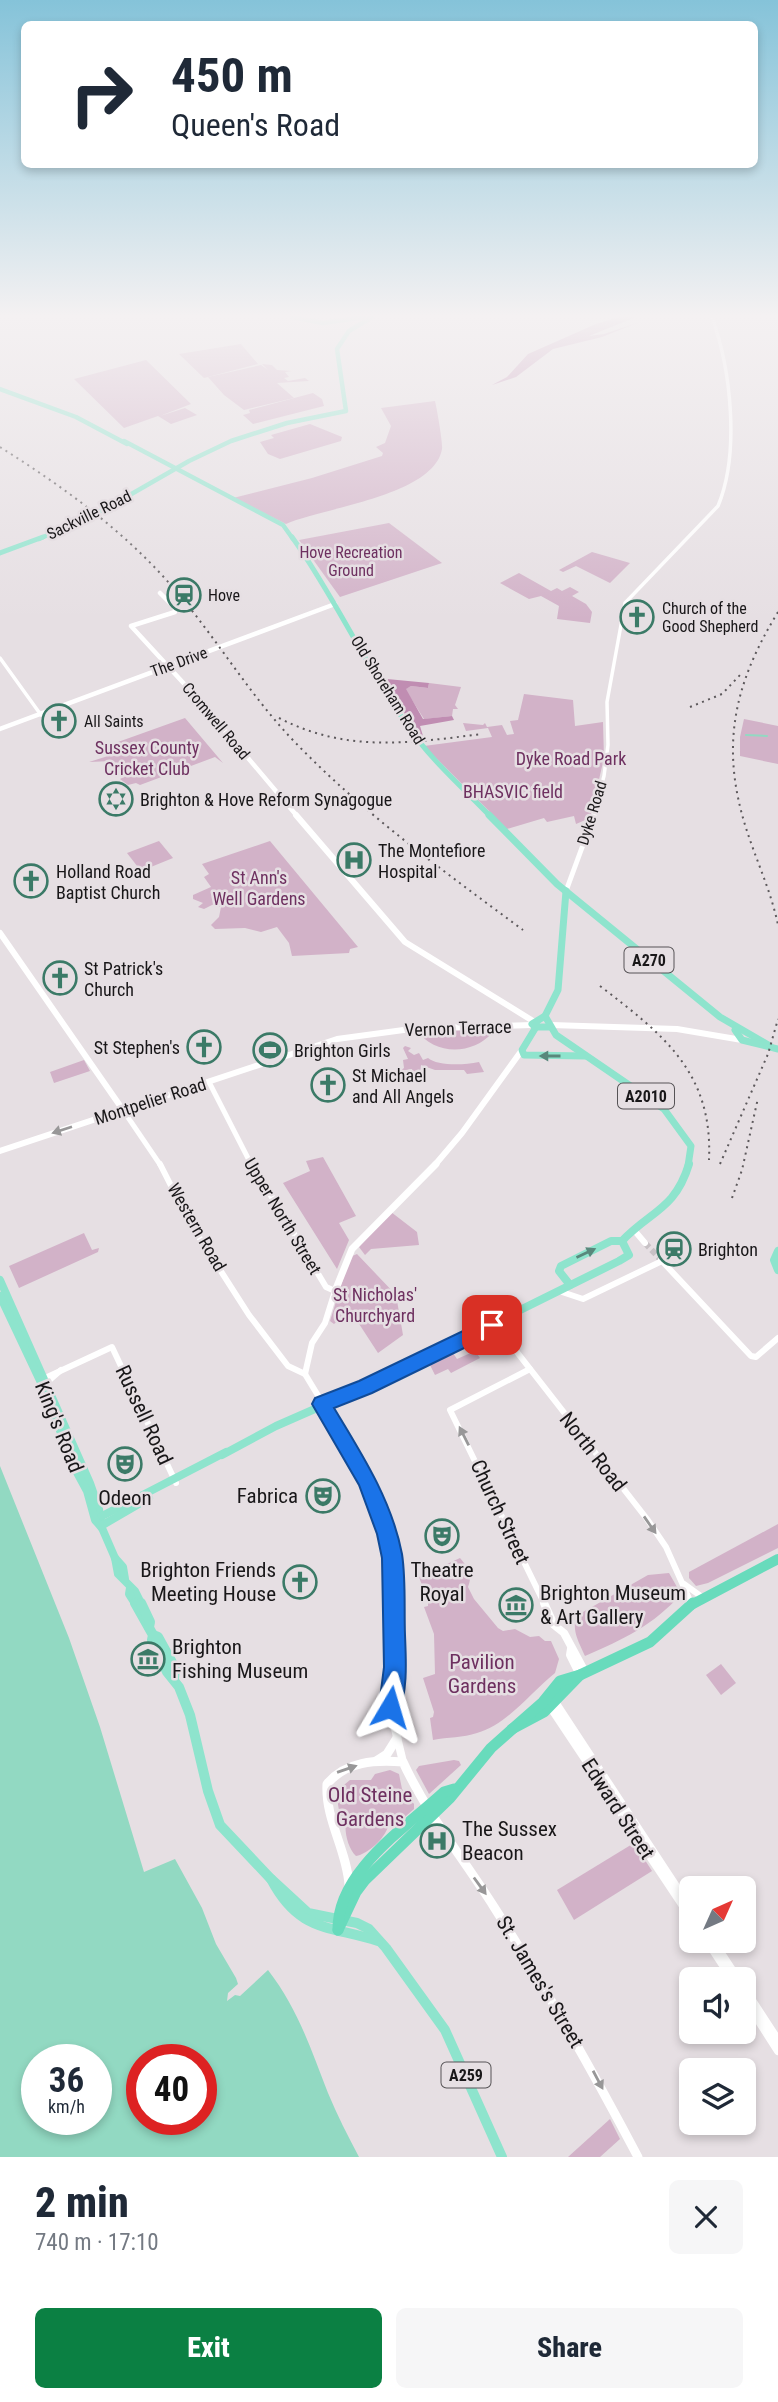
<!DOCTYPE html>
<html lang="en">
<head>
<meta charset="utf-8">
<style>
	body { margin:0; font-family:"Roboto Condensed",sans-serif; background:#f6f6f7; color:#1f2937; height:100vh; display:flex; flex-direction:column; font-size:26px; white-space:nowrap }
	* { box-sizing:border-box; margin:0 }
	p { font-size:23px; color:#747a83 }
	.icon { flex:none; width:38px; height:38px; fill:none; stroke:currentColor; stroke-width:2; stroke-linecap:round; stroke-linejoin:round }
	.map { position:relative; height:2157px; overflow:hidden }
	.panel { display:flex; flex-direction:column; background:#fff; flex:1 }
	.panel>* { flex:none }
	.hud { position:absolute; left:21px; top:21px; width:737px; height:147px; border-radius:10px; box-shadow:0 4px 10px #0003; background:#fff; color:#1f2937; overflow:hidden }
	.needle { width:46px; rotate:45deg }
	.tools { position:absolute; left:679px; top:1876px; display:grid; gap:14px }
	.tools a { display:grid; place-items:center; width:77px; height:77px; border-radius:10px; background:#fff; box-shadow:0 4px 10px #0003; font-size:35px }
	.speed { position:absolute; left:21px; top:2044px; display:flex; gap:14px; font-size:35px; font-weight:700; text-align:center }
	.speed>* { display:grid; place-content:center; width:91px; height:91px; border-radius:50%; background:#fff; box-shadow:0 4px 10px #0003; line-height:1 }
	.speed small { font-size:18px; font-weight:400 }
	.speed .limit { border:10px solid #d22; background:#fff; color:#111 }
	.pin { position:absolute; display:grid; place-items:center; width:60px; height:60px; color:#fff; margin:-30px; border-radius:14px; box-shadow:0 4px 10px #0006 }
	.me { position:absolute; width:77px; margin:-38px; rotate:7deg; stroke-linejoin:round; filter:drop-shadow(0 0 5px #0008) }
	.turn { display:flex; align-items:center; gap:24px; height:147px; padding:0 35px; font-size:32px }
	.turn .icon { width:91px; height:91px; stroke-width:2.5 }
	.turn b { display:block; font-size:49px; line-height:60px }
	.round { display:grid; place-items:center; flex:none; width:74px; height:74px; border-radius:10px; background:#f6f6f7 }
	.overview { display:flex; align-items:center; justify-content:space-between; height:119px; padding:0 35px }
	h1 { font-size:42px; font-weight:800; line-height:52px }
	.button { display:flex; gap:14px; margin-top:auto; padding:14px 35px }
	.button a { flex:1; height:80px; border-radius:10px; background:#0b8043; color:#fff; font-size:28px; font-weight:800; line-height:80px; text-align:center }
	.button a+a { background:#f6f6f7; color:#1f2937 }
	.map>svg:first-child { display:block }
	.green { fill:#d2b2c8 }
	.forest { fill:#c08db2 }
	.water { fill:#92d9c2; fill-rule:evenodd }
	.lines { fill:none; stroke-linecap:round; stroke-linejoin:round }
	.stream { stroke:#92d9c2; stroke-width:2 }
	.tertiary-tunnel { stroke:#c7c1c5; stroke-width:6; stroke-dasharray:6 3.5; stroke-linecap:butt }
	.tertiary-far3 { stroke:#fff; stroke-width:3.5 }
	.tertiary-far2 { stroke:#fff; stroke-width:5 }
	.tertiary-far1 { stroke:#fff; stroke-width:6 }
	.tertiary { stroke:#fff; stroke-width:8 }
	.secondary-far3 { stroke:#fff; stroke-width:4.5 }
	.secondary-far2 { stroke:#fff; stroke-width:6 }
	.secondary-far1 { stroke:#fff; stroke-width:7 }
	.secondary { stroke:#fff; stroke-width:9 }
	.primary-far4 { stroke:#8ee4cd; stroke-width:4.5 }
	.primary-far3 { stroke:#8ee4cd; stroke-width:5 }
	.primary-far2 { stroke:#8ee4cd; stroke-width:7 }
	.primary-far1 { stroke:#8ee4cd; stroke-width:8 }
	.primary { stroke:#8ee4cd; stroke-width:10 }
	.trunk-far1 { stroke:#68dbbc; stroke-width:10 }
	.trunk { stroke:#68dbbc; stroke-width:11 }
	.rail { stroke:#5d595c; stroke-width:2; stroke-dasharray:2 4.5; stroke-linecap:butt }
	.oneway { fill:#59887c }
	.oneway2 { fill:#989798 }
	.route { fill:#1a73e8; stroke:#114b97; stroke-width:2 }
	.labels { text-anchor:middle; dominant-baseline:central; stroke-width:5; stroke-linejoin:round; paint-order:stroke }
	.far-street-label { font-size:16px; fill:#191719; stroke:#e6dfe3 }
	.far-park-label { font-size:16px; fill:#6e3060; stroke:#e6dfe3 }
	.far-poi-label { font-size:16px; fill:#191719; stroke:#e6dfe3; text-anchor:start }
	.shield { fill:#e6dfe3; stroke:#565356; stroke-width:2 }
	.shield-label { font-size:16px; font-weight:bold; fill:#191719 }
	.park-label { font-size:18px; fill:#6e3060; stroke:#e6dfe3 }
	.poi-label { font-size:18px; fill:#191719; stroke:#e6dfe3; text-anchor:start }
	.street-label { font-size:18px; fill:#191719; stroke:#e6dfe3 }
	.near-street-label { font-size:21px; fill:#191719; stroke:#e6dfe3 }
	.near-poi-label { font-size:21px; fill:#191719; stroke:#e6dfe3; text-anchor:start }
	.near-park-label { font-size:21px; fill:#6e3060; stroke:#e6dfe3 }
</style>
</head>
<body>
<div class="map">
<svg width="778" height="2157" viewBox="0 0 778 2157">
	<rect width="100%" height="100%" fill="#e6dfe3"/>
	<g class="green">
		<polygon points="241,344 258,364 204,378 179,354"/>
		<polygon points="146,360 191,404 160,416 185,408 197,415 171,424 158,416 124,428 74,379"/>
		<polygon points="262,364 272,365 277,370 292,371 285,372 289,377 284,378 288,381 305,378 309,381 277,383 294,398 244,410 224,395 208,377 261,365 268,370"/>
		<polygon points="313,393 322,399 324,406 253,424 243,415 250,413 249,410"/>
		<path d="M435,401C437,409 443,444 442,449C434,496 321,508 286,524L233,498L312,478L382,456L383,453L376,447L385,443L391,426L381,408Z"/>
		<polygon points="310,424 342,437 341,441 280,459 268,454 260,442 274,438 271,435"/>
		<polygon points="389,523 442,563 340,597 299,540"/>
		<polygon points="592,552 630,563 610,583 576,566 563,572 559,570"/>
		<polygon points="519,573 551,591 557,588 562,591 570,587 579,592 572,596 586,604 592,612 590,623 557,619 559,606 541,596 529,599 500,583"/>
		<polygon points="429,683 461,687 455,705 458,709 453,709 452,716 424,719 405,689 411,686 428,688"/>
		<polygon points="524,694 573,700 575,726 603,722 604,758 590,818 576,824 574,816 547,822 544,818 507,829 424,746 492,737 488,728 466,731 463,723 483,725 485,723 487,727 502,725 507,735 514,734 510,721 518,720"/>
		<polygon points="185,718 223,763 215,757 140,785 136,783 128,785 120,779 124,777 122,773 117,775 110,766 115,764 112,761 89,762 108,756 104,747"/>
		<polygon points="744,719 778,726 778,764 740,756 740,737"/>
		<polygon points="159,841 173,858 141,871 127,853"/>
		<polygon points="270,841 358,947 350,949 349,953 292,956 289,943 277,927 261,932 245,928 215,929 211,925 219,917 221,907 214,904 204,909 198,907 203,903 193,899 193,895 211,887 204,877 209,874 202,864"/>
		<path d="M492,1029V1033C473,1055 434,1056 417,1030Z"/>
		<path d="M405,1046L411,1048L408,1051L414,1055L419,1053L423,1060L428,1058C436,1065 460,1066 479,1062L484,1072L467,1074L464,1070H435L421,1065L420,1074H413L412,1069L400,1071L404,1068L403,1060L408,1059L403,1048Z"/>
		<polygon points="84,1060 90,1071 54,1083 50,1072"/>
		<polygon points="323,1157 356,1216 339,1223 349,1240 337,1269 283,1183 310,1171 306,1161"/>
		<polygon points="391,1212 417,1232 419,1245 371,1249 365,1255 359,1247"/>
		<polygon points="84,1233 92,1250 99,1248 98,1252 19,1288 9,1266"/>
		<polygon points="357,1254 396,1295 403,1335 378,1353 350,1310 334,1324 330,1321 350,1257"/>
		<polygon points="451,1350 457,1359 475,1351 480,1358 451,1373 448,1369 435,1375 428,1361"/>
		<polygon points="778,1524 778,1548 708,1583 696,1586 689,1578 689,1572"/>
		<path d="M460,1558C468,1568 473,1574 468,1587L474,1599L498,1628L503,1631L515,1629L530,1637L539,1636L545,1641H551L559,1659L555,1673C530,1693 508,1724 477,1733C463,1738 448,1737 433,1740L430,1718L433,1717L434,1712L423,1678L435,1674L434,1634L424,1607L428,1606V1602L419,1577Z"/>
		<path d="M669,1573L681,1594C654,1625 622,1640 585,1656C579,1642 572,1632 576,1616L648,1575Z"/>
		<polygon points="721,1664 736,1683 721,1695 706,1675"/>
		<polygon points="454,1760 459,1761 461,1765 429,1794 416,1770 419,1766"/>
		<path d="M390,1770L399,1774L402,1789L414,1804V1809L392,1828L388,1827C384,1839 368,1854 356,1856C348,1849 344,1831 346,1822C338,1815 336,1800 339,1789L350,1780H371L375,1774Z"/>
		<polygon points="634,1843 652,1871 574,1920 557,1890"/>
		<polygon points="610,2119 620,2139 600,2157 568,2157"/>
	</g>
	<g class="forest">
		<polygon points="619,317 636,317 589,336 604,334 637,323 602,337 553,349 516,377 492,385 507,377 528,354 596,324"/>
		<polygon points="387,679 429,683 428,688 411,686 406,689 423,719 452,716 454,720 420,726 423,736 417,737 419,733 415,734"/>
	</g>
	<path class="water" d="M0,1466L69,1638L100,1727L144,1872L175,1859L202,1908L216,1944L236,1978L238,1984L228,1993L227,2001L235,1995L240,1996L268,1970C298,2009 310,2047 328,2093C337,2115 348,2136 359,2157H0ZM37,2060H96V2119H37ZM142,2060H201V2119H142Z"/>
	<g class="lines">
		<polyline class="stream" points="746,735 767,736"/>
		<polyline class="tertiary-tunnel" points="645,1243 661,1260"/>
		<g class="tertiary-far3">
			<polyline points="0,658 41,715"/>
			<path d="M593,816L604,776L608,745L607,702L625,603L718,506C740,453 731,370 712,317"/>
		</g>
		<g class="tertiary-far2">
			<polyline points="566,891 594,815"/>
			<polyline points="209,1082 252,1166"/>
			<polyline points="123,1110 161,1166"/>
		</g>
		<g class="tertiary-far1">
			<polyline points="160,1164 190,1223 249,1315 288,1366 305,1374"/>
			<polyline points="252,1164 326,1287 335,1291 325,1323 312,1343 305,1374"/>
			<polyline points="634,1230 645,1243"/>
			<polyline points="661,1260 751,1356 756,1357 778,1338"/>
			<polyline points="562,1292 583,1299 662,1261"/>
			<polyline points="495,1324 647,1519 666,1547 691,1603"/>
			<polyline points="530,1369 450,1410 545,1605"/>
			<path d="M305,1374C337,1428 384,1494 392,1557C394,1573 393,1589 393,1605"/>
			<polyline points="43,1379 112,1347 176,1483"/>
			<polyline points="45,1384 61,1370"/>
			<polyline points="684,1584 702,1597"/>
		</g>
		<g class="tertiary">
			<polyline points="393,1603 395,1667 390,1708 403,1762"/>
			<polyline points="544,1603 554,1625 564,1633 585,1672"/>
			<polyline points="571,1649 570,1655 580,1675"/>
			<polyline points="555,1702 691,1909"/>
			<polyline points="549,1705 691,1918"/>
			<polyline points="707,1941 732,1979"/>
			<polyline points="713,1941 738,1979"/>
			<polyline points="744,1988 778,2040"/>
			<polyline points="744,1998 778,2051"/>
		</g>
		<g class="secondary-far3">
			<polyline points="160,593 175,608 175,612 131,626 199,700 297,816"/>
			<polyline points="0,729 335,604"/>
		</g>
		<g class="secondary-far2">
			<polyline points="296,815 405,942 533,1021"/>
			<polyline points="0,933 123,1110"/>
			<polyline points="551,1025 677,1029 742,1040"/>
			<polyline points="0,1151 337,1039 411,1029 532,1025"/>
			<polyline points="434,1166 462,1133 522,1050"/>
		</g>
		<polyline class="secondary-far1" points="335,1291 352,1249 436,1164"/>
		<g class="secondary">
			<polyline points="376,1761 387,1754 397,1738"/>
			<path d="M349,1885C347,1850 325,1820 327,1784C346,1761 375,1760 403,1762C427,1814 463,1858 494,1907C546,1988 593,2072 638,2157"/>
		</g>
		<g class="primary-far4">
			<polyline points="292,317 323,323 364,317"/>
			<polyline points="0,389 76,417 127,444"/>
			<polyline points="124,441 283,525 293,539"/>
			<polyline points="39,539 107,508 189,461 231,441 287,423 346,411 337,349 349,331 372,317"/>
		</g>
		<g class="primary-far3">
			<path d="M292,537C335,597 365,665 407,725C430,759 462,787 490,816"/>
			<polyline points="0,553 43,537"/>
		</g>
		<g class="primary-far2">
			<polyline points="489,815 557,884 720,1017 770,1046"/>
			<polyline points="545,1016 556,1035 664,1109 691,1146 688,1166"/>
			<polyline points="536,1027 522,1050 524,1055 585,1056"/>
			<polyline points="549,1027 535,1027 532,1024 545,1016 558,990 566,891"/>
			<polyline points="735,1030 742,1040 778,1049"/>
		</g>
		<g class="primary-far1">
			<path d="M622,1241C650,1211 675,1210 689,1164"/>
			<polyline points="778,1251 774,1260 778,1270"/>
			<polyline points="0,1280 90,1483 99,1509 102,1528"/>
			<polyline points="570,1285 559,1271 561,1266 611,1241 622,1241"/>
			<polyline points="0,1296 44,1389 74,1467 87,1491 95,1520 102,1528 115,1558 118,1574 135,1591 142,1605"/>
			<polyline points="222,1455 276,1426 365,1387 619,1261 629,1255 622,1241"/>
			<polyline points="102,1516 226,1452"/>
			<polyline points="101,1526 149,1498"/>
			<polyline points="115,1558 123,1567 125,1579"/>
			<polyline points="130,1588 129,1594 136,1605"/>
		</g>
		<g class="primary">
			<polyline points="135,1603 153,1635 152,1640 167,1672 179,1687 190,1715 208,1791 220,1825 270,1878 308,1913 357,1923 369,1929 386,1948 445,2030 502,2157"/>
			<polyline points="141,1603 150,1622 149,1627"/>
			<polyline points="153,1635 158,1637 175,1668 174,1678"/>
			<path d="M271,1879C299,1932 327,1925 378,1941"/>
		</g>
		<polyline class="trunk-far1" points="691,1605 778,1559"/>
		<g class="trunk">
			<polyline points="512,1729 544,1712 580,1675 650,1642 693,1603"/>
			<polyline points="338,1930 356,1892 365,1880 450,1798 491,1748 543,1702 560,1681 580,1675"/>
			<path d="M338,1930C337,1872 405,1828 444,1792L454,1789"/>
		</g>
		<g class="rail">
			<path d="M0,447C65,488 126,532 176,591C216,638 248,692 290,737C360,811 442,870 523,930"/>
			<path d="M778,612C734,684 720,746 746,828C756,860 771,891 778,925"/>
			<polyline points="690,707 722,694 741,674"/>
			<path d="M279,718C347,753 409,743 482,734"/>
			<path d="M600,986C664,1035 713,1073 709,1160"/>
			<polyline points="720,1164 768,1054 778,1019"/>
			<polyline points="732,1198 742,1170 758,1098"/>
		</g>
	</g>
	<defs><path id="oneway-solid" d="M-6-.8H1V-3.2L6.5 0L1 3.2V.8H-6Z" transform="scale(1.75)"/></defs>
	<g class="oneway">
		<use href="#oneway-solid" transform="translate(550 1056) rotate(180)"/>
		<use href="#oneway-solid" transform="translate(586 1253) rotate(-25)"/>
	</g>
	<g class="oneway2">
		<use href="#oneway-solid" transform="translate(62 1130) rotate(162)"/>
		<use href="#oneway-solid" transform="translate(464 1436) rotate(-117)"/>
		<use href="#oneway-solid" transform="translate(650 1525) rotate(55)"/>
		<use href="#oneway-solid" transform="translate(347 1769) rotate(-19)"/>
		<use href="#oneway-solid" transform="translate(480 1886) rotate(54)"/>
		<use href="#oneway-solid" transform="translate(598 2080) rotate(62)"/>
	</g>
	<linearGradient id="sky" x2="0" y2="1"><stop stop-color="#85c3d9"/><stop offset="0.51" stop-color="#f4f1f2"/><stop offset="1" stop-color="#f4f1f2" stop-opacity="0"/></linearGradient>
	<rect width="778" height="619" fill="url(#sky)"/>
	<path class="route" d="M492,1317L499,1319L501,1325L499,1331L372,1393L334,1408C362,1454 392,1501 402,1554C406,1580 404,1609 405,1635C406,1661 408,1691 398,1715L390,1719L382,1715L379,1707L384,1667L382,1558L377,1534L359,1485L312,1404L315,1398L359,1381Z"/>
	<defs>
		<symbol id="station-ring" viewBox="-11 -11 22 22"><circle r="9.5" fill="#e6dfe3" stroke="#3b7a67" stroke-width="1.5"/><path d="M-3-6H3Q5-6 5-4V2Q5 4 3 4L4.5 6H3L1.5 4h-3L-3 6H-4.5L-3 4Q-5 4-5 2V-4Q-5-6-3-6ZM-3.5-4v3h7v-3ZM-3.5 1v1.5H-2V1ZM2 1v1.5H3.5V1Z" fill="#3b7a67"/></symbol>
		<symbol id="church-ring" viewBox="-11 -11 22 22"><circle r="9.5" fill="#e6dfe3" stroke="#3b7a67" stroke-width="1.5"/><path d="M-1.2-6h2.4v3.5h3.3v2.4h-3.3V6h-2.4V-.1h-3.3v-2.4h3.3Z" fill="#3b7a67"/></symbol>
		<symbol id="synagogue-ring" viewBox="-11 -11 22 22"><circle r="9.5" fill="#e6dfe3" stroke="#3b7a67" stroke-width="1.5"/><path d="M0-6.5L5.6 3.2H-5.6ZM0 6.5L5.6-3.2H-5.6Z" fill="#3b7a67"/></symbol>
		<symbol id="hospital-ring" viewBox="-11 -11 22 22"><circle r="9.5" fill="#e6dfe3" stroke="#3b7a67" stroke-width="1.5"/><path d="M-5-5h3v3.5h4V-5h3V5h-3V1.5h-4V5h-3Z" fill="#3b7a67"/></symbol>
		<symbol id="stadium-ring" viewBox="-11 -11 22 22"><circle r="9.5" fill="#e6dfe3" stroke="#3b7a67" stroke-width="1.5"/><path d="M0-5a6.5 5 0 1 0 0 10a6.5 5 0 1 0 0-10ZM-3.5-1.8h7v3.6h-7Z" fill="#3b7a67"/></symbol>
		<symbol id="theatre-ring" viewBox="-11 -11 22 22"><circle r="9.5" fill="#e6dfe3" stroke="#3b7a67" stroke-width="1.5"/><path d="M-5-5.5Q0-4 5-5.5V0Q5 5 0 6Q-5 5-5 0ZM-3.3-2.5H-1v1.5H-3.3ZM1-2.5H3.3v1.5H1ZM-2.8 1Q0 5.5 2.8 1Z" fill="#3b7a67"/></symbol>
		<symbol id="museum-ring" viewBox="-11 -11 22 22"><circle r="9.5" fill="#e6dfe3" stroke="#3b7a67" stroke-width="1.5"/><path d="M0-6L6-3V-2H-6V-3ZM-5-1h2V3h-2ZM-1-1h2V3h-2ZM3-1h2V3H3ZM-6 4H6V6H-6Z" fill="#3b7a67"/></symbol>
	</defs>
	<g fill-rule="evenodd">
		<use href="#station-ring" x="165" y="576" width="38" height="38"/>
		<use href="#church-ring" x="618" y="598" width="38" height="38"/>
		<use href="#church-ring" x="40" y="702" width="38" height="38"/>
		<use href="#synagogue-ring" x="97" y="780" width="38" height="38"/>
		<use href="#hospital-ring" x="335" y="841" width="38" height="38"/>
		<use href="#church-ring" x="12" y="862" width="38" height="38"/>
		<use href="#church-ring" x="41" y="959" width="38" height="38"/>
		<use href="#church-ring" x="185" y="1028" width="38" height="38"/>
		<use href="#stadium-ring" x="251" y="1031" width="38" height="38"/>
		<use href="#church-ring" x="309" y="1066" width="38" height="38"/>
		<use href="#station-ring" x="655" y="1230" width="38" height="38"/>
		<use href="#theatre-ring" x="106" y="1445" width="38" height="38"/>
		<use href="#theatre-ring" x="304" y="1477" width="38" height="38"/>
		<use href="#theatre-ring" x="423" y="1517" width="38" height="38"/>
		<use href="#church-ring" x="281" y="1563" width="38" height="38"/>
		<use href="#museum-ring" x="497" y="1586" width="38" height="38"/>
		<use href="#museum-ring" x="129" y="1640" width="38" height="38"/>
		<use href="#hospital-ring" x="418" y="1822" width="38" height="38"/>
	</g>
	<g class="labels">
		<g class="far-street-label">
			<text transform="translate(89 515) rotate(-26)">Sackville Road</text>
			<text transform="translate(179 662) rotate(-20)">The Drive</text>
			<text transform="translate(388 690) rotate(58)">Old Shoreham Road</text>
			<text transform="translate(216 721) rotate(50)">Cromwell Road</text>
			<text transform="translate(592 813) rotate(-73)">Dyke Road</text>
		</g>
		<g class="far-park-label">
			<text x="351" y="552">Hove Recreation<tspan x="351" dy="18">Ground</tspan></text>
		</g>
		<g class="far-poi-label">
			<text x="208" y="595">Hove</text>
			<text x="662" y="608">Church of the<tspan x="662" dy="18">Good Shepherd</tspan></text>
			<text x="84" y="721">All Saints</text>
		</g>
		<g class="shield">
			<rect x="624.5" y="947.5" width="49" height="25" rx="5"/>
			<rect x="618" y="1083.5" width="56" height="25" rx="5"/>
			<rect x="441.5" y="2062.5" width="49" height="25" rx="5"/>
		</g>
		<g class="shield-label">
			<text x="649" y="960">A270</text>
			<text x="646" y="1096">A2010</text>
			<text x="466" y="2075">A259</text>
		</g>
		<g class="park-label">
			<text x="147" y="747">Sussex County<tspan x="147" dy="21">Cricket Club</tspan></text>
			<text x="571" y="758">Dyke Road Park</text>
			<text x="513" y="791">BHASVIC field</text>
			<text x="259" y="877">St Ann's<tspan x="259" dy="21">Well Gardens</tspan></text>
			<text x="375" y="1294">St Nicholas'<tspan x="375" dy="21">Churchyard</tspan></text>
		</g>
		<g class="poi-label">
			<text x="140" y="799">Brighton &amp; Hove Reform Synagogue</text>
			<text x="378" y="850">The Montefiore<tspan x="378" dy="21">Hospital</tspan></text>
			<text x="56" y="871">Holland Road<tspan x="56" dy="21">Baptist Church</tspan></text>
			<text x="84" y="968">St Patrick's<tspan x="84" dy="21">Church</tspan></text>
			<text x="180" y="1047" text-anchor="end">St Stephen's</text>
			<text x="294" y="1050">Brighton Girls</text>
			<text x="352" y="1075">St Michael<tspan x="352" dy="21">and All Angels</tspan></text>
			<text x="698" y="1249">Brighton</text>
		</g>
		<g class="street-label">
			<text transform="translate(458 1028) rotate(-2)">Vernon Terrace</text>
			<text transform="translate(150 1101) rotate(-18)">Montpelier Road</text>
			<text transform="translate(283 1216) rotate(59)">Upper North Street</text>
			<text transform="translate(197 1227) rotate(60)">Western Road</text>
		</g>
		<g class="near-street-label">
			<text transform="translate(144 1415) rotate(65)">Russell Road</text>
			<text transform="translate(59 1427) rotate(68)">King's Road</text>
			<text transform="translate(593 1452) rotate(52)">North Road</text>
			<text transform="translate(500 1512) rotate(65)">Church Street</text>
			<text transform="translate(618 1809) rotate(57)">Edward Street</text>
			<text transform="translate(540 1982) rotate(59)">St. James's Street</text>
		</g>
		<g class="near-poi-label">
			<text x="298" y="1496" text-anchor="end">Fabrica</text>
			<text x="125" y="1498" text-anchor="middle">Odeon</text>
			<text x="276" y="1570" text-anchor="end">Brighton Friends<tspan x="276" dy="24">Meeting House</tspan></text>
			<text x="442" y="1570" text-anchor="middle">Theatre<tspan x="442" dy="24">Royal</tspan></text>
			<text x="540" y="1593">Brighton Museum<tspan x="540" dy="24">&amp; Art Gallery</tspan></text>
			<text x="172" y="1647">Brighton<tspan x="172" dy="24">Fishing Museum</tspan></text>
			<text x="462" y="1829">The Sussex<tspan x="462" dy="24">Beacon</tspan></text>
		</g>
		<g class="near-park-label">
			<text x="482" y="1662">Pavilion<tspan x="482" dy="24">Gardens</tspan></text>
			<text x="370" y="1795">Old Steine<tspan x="370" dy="24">Gardens</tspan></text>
		</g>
	</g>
</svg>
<div class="tools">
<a><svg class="needle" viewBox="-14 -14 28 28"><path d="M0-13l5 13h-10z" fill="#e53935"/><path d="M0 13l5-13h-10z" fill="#747a83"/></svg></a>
<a><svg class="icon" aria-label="sound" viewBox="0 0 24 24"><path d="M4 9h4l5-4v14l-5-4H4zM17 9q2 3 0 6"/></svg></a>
<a><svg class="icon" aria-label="layers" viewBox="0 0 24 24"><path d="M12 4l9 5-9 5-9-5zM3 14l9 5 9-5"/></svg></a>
</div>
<div class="speed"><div>36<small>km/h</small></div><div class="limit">40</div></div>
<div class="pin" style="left:492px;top:1325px;background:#d93025"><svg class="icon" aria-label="arrive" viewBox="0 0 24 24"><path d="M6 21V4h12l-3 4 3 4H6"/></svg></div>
<svg class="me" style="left:390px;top:1707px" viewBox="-20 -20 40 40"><path d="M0-17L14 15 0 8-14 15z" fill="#1a73e8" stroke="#fff" stroke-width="4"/></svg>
<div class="hud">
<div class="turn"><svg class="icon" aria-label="right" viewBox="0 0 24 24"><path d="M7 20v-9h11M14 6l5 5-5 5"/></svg><div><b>450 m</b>Queen's Road</div></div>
</div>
</div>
<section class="panel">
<div class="overview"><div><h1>2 min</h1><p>740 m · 17:10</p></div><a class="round"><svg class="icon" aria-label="close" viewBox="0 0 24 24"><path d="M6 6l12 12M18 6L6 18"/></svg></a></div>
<div class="button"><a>Exit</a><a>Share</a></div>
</section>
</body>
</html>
